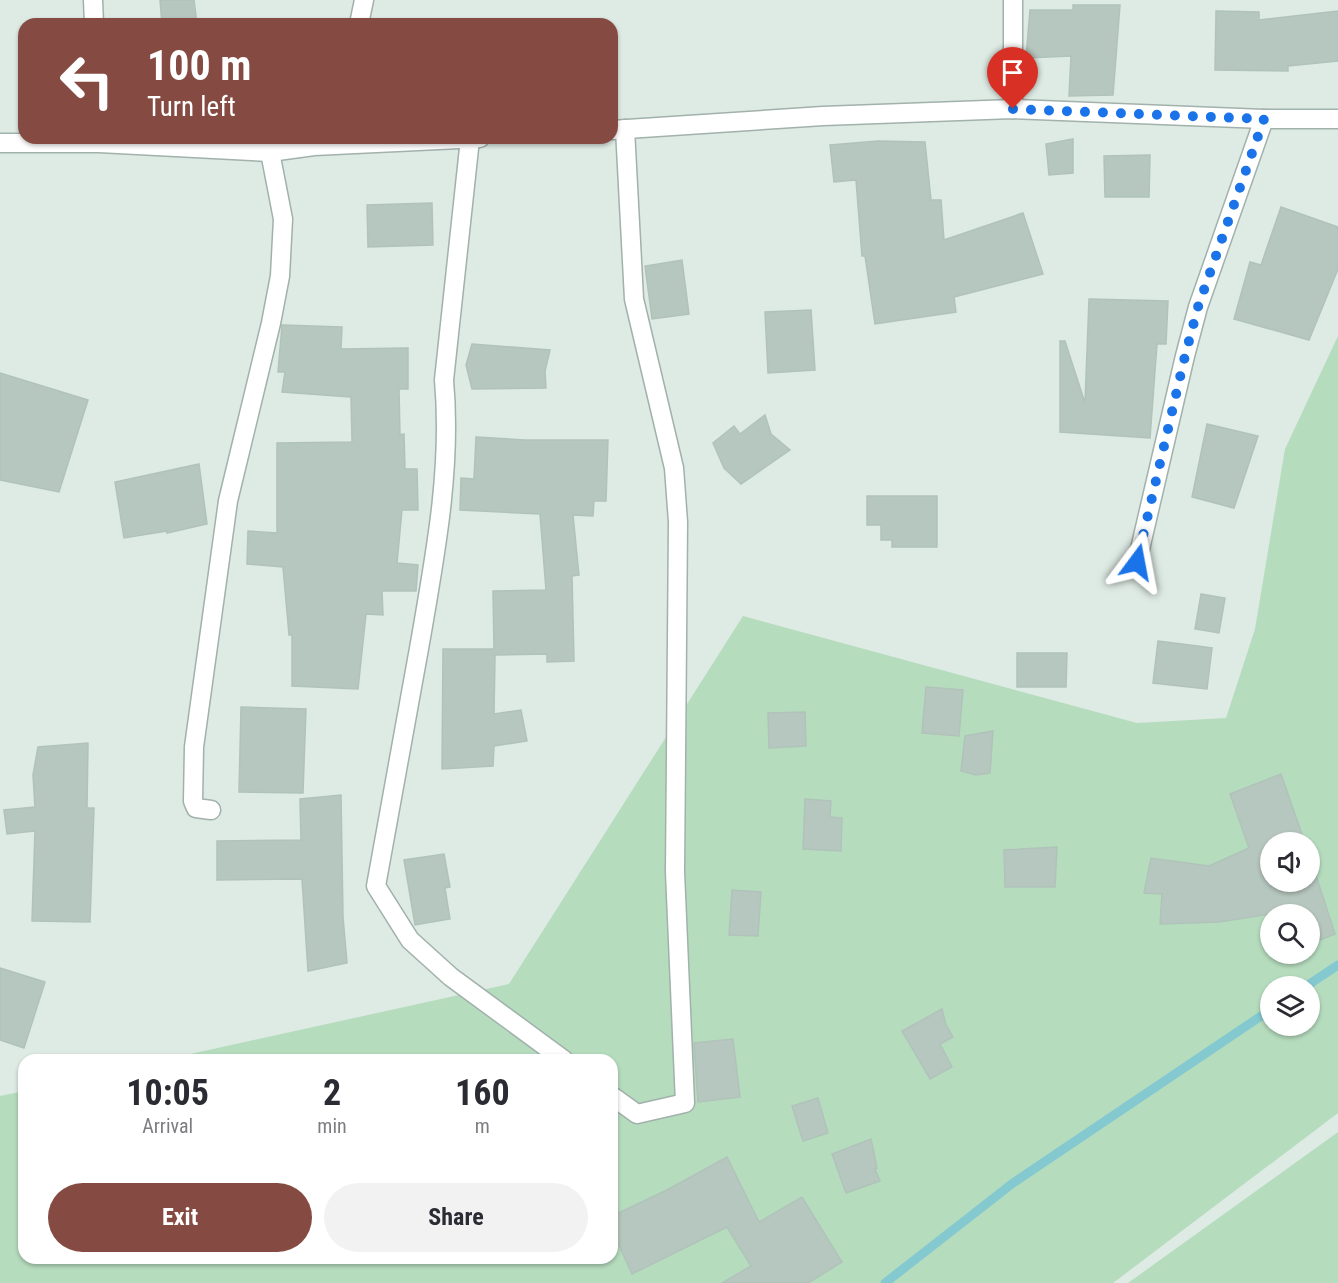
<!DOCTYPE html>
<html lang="en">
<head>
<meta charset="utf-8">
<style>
	body { margin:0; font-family:"Roboto Condensed",sans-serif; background:#f2f2f3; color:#2b2b33; height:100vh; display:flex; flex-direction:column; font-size:22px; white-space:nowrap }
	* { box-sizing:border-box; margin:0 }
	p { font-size:20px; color:#7c7c81 }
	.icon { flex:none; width:33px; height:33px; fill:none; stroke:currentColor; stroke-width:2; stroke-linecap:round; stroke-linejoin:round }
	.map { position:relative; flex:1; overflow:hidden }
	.panel { position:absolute; left:18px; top:1054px; width:600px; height:210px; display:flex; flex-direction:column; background:#fff; border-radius:18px; box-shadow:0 2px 4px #0004 }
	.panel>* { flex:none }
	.banner { position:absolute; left:18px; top:18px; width:600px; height:126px; border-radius:18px; box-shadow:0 2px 4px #0004; background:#854a41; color:#fff; overflow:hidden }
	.tools { position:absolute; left:1260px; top:832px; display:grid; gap:12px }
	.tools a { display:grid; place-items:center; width:60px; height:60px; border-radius:50%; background:#fff; box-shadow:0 2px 4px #0004; font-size:30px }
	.pin { position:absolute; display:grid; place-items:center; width:51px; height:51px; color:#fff; margin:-62px -26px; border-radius:50% 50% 50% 0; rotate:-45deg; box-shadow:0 0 6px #0007 }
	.pin .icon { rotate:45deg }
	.me { position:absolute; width:66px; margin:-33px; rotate:13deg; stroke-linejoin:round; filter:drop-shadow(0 0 4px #0008) }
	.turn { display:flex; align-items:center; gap:21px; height:126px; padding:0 30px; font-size:27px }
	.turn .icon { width:78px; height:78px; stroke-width:2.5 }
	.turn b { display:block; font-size:42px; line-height:51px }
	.eta { display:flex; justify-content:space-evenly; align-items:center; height:102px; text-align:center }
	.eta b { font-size:36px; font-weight:700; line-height:42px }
	.primary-button { display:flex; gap:12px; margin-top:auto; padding:12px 30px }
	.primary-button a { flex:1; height:69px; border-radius:36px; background:#854a41; color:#fff; font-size:24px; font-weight:700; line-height:69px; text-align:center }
	.primary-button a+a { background:#f2f2f3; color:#2b2b33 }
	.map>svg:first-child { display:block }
	.green { fill:#b6dcbe; fill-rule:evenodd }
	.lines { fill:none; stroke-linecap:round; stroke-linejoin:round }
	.stream { stroke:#84c9d0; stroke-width:9 }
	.building { fill:#b6c7bf; stroke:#b0c3ba; stroke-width:1.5 }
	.street-casing { stroke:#a1b1ab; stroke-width:21 }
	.street { stroke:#fff; stroke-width:18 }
	.route { stroke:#1a73e8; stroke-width:10; stroke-dasharray:0 18 }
</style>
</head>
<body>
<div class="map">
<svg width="1338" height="1283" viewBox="0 0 1338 1283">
	<rect width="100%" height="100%" fill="#deeae4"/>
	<g class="green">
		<path d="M1338,336V1113L1113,1283H0V1096L24,1091V1258H612V1060H163L509,984L743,616L1137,723L1226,718L1255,629L1285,449ZM1270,843H1310V882H1270ZM1270,915H1310V954H1270ZM1270,987H1310V1026H1270Z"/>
		<polygon points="1338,1132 1338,1283 1128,1283"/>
	</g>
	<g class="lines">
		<g class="stream">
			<polyline points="1305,987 1338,965"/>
			<polyline points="885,1283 1013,1183 1270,1010"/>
		</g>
	</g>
	<g class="building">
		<polygon points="160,0 194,0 197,24 162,24"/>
		<polygon points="1073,5 1120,5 1113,95 1069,96 1071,56 1026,58 1030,10 1073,10"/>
		<polygon points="1216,11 1259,12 1259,20 1338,11 1338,61 1288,66 1288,71 1215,70"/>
		<polygon points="1073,139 1073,173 1049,175 1046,144"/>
		<polygon points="878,141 925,142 931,200 941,200 944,240 1023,213 1043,274 954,297 956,312 875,324 865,256 862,256 856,180 834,182 830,145"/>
		<polygon points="1150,155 1149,197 1105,197 1104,156"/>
		<polygon points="432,203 433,245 368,247 367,205"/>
		<polygon points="1281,207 1338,227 1338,269 1309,340 1234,319 1250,262 1261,265"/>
		<polygon points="682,260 689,314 652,319 645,266"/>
		<polygon points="1089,299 1168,301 1166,344 1157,344 1150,438 1060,432 1060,341 1065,341 1085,403"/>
		<polygon points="811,310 815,370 768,373 765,312"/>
		<polygon points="282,325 342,327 341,349 408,348 408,389 399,389 400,435 404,434 405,469 417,469 418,510 402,510 397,563 418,565 416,591 382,591 383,615 366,614 358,689 292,686 292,635 289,635 283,567 247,564 248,531 277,533 277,443 352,442 351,397 282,392 285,372 278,372"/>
		<polygon points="472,344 550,350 545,371 546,388 472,389 466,365"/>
		<polygon points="0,373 88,400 59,492 0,480"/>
		<polygon points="765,415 771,434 790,450 741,484 724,468 713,443 734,426 740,434"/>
		<polygon points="1207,424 1258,436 1234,508 1192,497"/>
		<polygon points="476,437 525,440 608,440 606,501 594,501 593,516 573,515 579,575 572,576 574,661 547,662 547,654 495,655 494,714 521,710 527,741 494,746 493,766 442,769 443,649 494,649 493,591 546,590 540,514 460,510 461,478 474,479"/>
		<polygon points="199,464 207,524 167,533 167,531 124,538 115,482"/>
		<polygon points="867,496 937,496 937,547 892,547 892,540 881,540 881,525 867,525"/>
		<polygon points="1201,594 1225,598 1219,633 1195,629"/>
		<polygon points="1158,641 1212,648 1207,689 1153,683"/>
		<polygon points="1017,653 1067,653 1066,687 1017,687"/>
		<polygon points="926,687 963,690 959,736 922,733"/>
		<polygon points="241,707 306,709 303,793 239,792"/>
		<polygon points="805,712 806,746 769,748 768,713"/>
		<polygon points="993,731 990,773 976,775 961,771 965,736"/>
		<polygon points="88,743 87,808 94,808 90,922 32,921 35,831 7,834 4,810 35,807 33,775 38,747"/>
		<polygon points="1281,774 1305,843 1270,843 1270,882 1310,882 1310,857 1335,934 1310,944 1310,915 1270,914 1219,922 1160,924 1162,894 1144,893 1151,858 1209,866 1249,848 1230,794"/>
		<polygon points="341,795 343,917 347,963 308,971 302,879 217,880 217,841 301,840 300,799"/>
		<polygon points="805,799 831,801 830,817 842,818 841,851 803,849"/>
		<polygon points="1057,847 1055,887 1005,887 1004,850"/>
		<polygon points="444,854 450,887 445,888 450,919 415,925 404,860"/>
		<polygon points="732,890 761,892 758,936 729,935"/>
		<polygon points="0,968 45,982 24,1048 0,1040"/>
		<polygon points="942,1009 946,1025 953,1037 940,1044 952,1067 930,1079 902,1031"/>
		<polygon points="733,1039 740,1097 698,1102 694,1043"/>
		<polygon points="818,1098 828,1133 803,1141 792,1106"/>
		<polygon points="871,1139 877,1168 875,1169 880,1181 846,1193 832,1154"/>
		<polygon points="727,1157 759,1222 802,1197 842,1262 808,1283 722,1283 751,1266 727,1227 632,1274 612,1230 612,1216 667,1190"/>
	</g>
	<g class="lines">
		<defs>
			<g id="street">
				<polyline points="93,0 94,24"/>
				<polyline points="1013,0 1013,109"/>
				<polyline points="359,24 364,0"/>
				<polyline points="612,130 823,116 1013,109 1264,119 1338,119"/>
				<path d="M470,139L444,380C452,468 435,556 420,643C405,724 391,805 376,886L410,940L451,977L564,1060"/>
				<polyline points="0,143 99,143 270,152 314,146 480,138"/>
				<polyline points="1137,562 1185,356 1198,307 1264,119"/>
				<polyline points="211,810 196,808 193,801 194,747 228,501 271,323 280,276 283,219 270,152"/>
				<polyline points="612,1096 637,1114 685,1103 675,872 678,522 674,468 634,299 625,129"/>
			</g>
		</defs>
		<use href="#street" class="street-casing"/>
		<use href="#street" class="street"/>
	</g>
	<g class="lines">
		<polyline class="route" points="1013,109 1264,119 1198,307 1185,356 1137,562"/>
	</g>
</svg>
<div class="tools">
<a><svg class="icon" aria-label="sound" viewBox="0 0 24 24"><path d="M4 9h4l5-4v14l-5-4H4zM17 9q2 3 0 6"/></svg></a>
<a><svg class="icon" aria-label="search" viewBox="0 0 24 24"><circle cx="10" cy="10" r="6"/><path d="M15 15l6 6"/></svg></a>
<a><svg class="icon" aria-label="layers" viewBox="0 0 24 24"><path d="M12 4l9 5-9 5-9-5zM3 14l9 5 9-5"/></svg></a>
</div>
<div class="pin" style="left:1013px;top:109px;background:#d93025"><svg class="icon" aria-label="arrive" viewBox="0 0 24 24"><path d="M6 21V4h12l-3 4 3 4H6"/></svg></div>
<svg class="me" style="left:1137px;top:562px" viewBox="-20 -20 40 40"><path d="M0-17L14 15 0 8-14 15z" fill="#1a73e8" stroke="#fff" stroke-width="4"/></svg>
<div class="banner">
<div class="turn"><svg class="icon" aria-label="left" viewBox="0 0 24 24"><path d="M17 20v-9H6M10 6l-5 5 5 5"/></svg><div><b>100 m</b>Turn left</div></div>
</div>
<section class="panel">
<div class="eta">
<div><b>10:05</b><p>Arrival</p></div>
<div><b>2</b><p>min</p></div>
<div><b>160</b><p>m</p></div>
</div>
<div class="primary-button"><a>Exit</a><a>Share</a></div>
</section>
</div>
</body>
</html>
